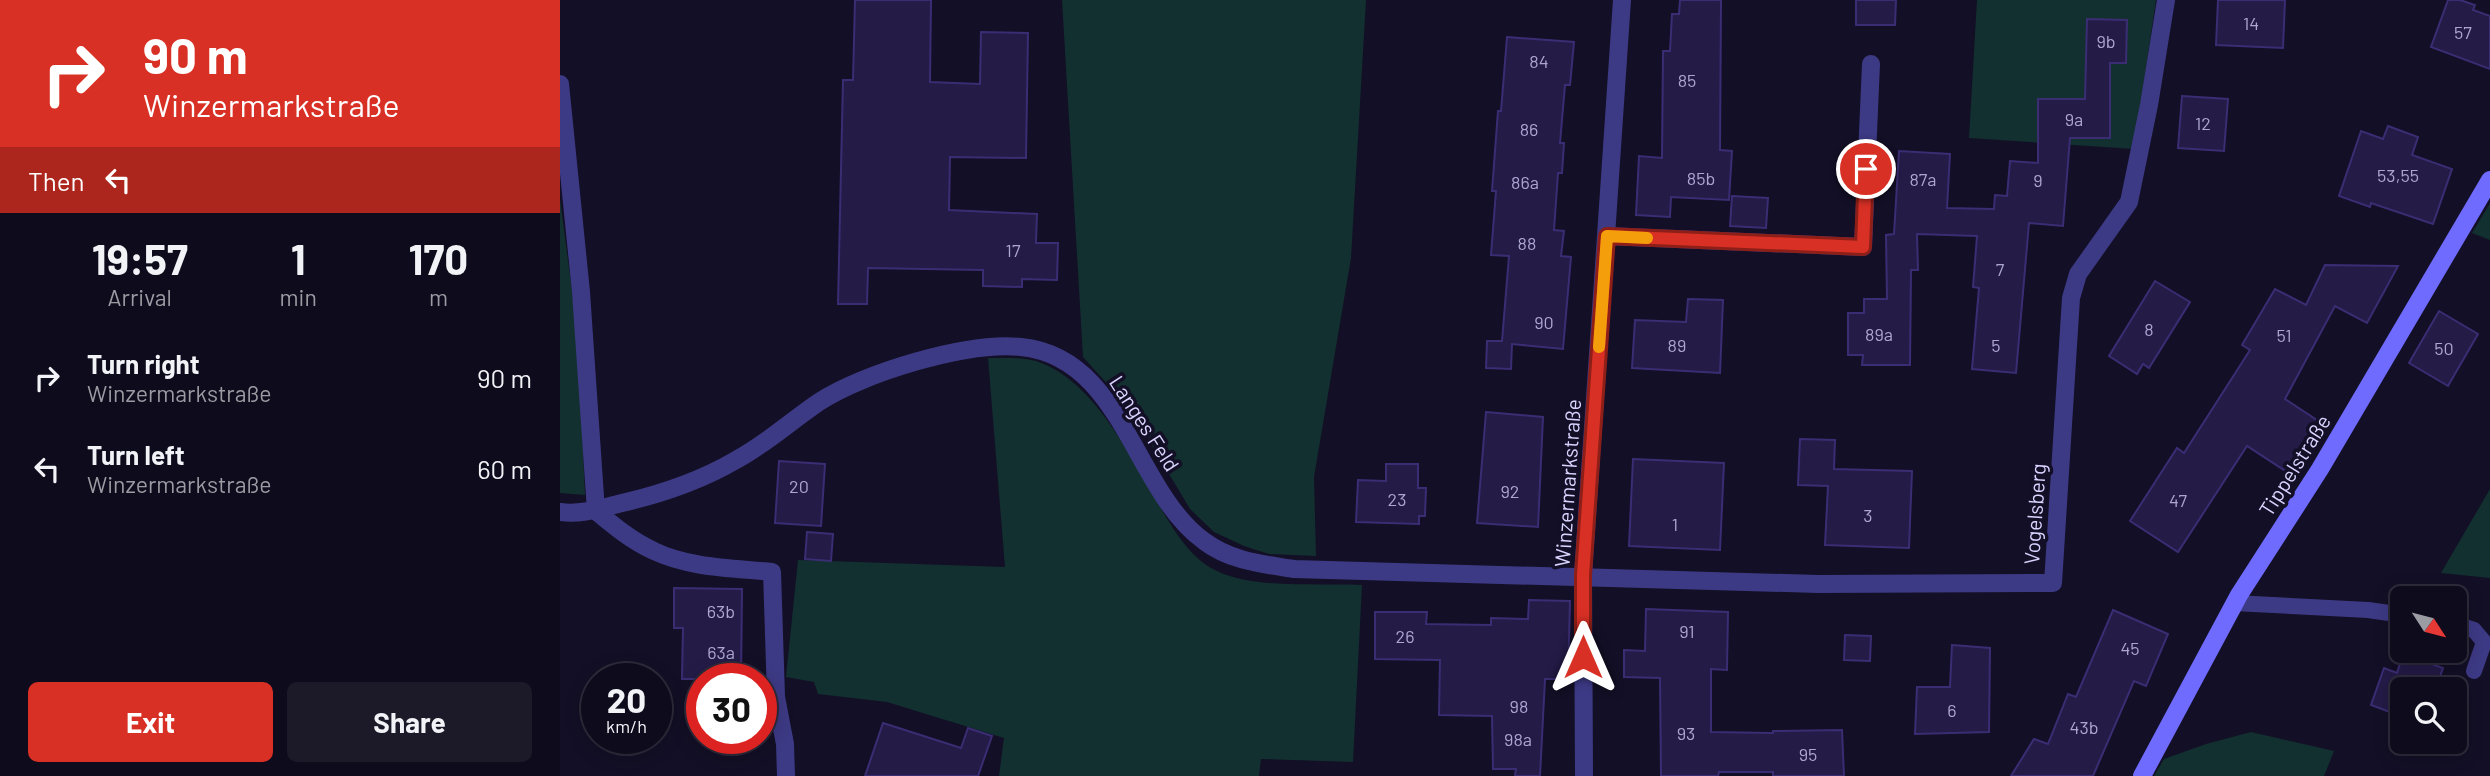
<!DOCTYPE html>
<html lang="en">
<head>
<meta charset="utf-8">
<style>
	body { margin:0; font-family:Barlow,sans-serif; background:#1c1929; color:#f1f3f6; height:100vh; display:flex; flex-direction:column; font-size:26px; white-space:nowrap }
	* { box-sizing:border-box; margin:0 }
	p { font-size:23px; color:#9b9ba3 }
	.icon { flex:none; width:38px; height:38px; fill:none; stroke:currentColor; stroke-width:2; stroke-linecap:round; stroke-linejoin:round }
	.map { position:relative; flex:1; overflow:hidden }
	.panel { display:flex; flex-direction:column; background:#0e0b1c; width:560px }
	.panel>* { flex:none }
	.top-card { background:#d93025; color:#fff; overflow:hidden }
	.needle { width:46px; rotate:126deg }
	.fabs { position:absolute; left:1830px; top:586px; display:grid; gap:14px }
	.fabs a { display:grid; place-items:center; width:77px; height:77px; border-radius:10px; background:#0e0b1c; box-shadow:0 4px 18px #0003,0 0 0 2px #2e2b3b; font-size:35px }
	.speed { position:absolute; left:21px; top:663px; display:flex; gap:14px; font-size:35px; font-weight:700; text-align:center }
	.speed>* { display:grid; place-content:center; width:91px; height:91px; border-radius:50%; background:#0e0b1c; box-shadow:0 4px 18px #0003,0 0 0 2px #2e2b3b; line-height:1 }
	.speed small { font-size:18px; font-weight:400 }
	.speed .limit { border:10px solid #d22; background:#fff; color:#111 }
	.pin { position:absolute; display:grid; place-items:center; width:60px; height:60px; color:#fff; margin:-30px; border:4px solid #fff; border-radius:50%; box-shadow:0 2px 7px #0007 }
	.me { position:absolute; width:77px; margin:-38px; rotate:0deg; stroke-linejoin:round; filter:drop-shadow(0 0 5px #0008) }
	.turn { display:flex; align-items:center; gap:24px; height:147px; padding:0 28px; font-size:32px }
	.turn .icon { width:91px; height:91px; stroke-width:2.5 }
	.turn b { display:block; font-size:49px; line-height:60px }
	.then { display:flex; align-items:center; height:66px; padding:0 28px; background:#0003; gap:14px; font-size:26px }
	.eta { display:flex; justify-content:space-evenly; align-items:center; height:119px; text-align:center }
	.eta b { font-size:42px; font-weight:700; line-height:49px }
	.primary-button { display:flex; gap:14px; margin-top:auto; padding:14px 28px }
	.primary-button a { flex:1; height:80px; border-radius:10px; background:#d93025; color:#fff; font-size:28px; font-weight:700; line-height:80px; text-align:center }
	.primary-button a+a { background:#1c1929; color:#f1f3f6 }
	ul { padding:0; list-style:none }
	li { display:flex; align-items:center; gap:21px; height:91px; padding:0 28px }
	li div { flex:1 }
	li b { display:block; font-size:26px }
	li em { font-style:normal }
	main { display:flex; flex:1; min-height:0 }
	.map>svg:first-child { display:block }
	.green { fill:#12302f }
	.building { fill:#241b47; stroke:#3b2d73; stroke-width:2 }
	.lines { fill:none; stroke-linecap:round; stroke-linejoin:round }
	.lane { stroke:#3d3a85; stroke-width:16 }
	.street { stroke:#3d3a85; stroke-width:18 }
	.secondary { stroke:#6f6bff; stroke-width:18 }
	.route-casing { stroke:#8d1f18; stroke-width:18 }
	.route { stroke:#d93025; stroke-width:12 }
	.slow { stroke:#f59e0b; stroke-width:12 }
	.labels { text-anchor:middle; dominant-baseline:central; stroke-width:7; stroke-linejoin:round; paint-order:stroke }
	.number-label { font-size:18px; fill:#aca6d1 }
	.street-label { font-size:21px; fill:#d9d4ff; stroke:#130f26 }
</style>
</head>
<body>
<main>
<section class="panel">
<div class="top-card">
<div class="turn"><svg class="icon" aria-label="right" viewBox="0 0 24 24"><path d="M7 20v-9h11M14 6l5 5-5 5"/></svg><div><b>90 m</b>Winzermarkstraße</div></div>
<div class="then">Then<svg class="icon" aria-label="left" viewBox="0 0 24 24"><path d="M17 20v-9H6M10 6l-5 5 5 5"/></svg></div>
</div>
<div class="eta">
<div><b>19:57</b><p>Arrival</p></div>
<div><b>1</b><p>min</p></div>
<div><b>170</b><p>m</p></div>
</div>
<ul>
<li><svg class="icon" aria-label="right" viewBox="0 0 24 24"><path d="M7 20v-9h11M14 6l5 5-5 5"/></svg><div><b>Turn right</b><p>Winzermarkstraße</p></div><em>90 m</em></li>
<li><svg class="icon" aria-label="left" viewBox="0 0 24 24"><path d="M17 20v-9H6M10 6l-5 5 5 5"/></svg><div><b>Turn left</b><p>Winzermarkstraße</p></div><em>60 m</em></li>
</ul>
<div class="primary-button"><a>Exit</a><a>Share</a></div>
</section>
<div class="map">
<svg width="1930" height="776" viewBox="0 0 1930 776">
	<rect width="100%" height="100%" fill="#130f26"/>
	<g class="green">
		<polygon points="502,0 806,0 791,258 754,477 756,556 709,554 684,546 654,532 630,509 570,409 523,357"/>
		<polygon points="1417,0 1596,0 1574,149 1409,138"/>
		<polygon points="0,199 18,337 25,495 0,493"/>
		<polygon points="1930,203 1930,240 1912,233"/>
		<path d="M428,358C443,358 462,357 476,361C535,380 572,460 602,510C616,534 632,560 659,572C695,589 761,583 802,585L793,762L701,759L699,776H439L444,738L327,702L258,694L254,682L226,677L238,560L445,567Z"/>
		<polygon points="1930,489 1930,578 1881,573"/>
		<polygon points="1691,732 1774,751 1764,776 1594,776 1604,759 1646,744"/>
	</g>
	<g class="building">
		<polygon points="295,0 371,0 370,82 420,84 421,32 468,33 466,158 390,157 389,210 477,214 476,243 498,243 497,280 462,279 462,287 423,286 423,270 308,268 307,304 278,304 283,80 293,80"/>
		<polygon points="1120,0 1161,0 1160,150 1172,151 1169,200 1111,197 1110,217 1076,215 1079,156 1102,158 1103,51 1110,51 1112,14 1119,14"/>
		<polygon points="1296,0 1336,0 1335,25 1296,25"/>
		<polygon points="1658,0 1725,0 1723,48 1656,45"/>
		<polygon points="1888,0 1900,0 1915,5 1913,10 1930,16 1930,69 1871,47"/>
		<polygon points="1527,19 1567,20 1566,63 1550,63 1550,138 1510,138 1503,226 1469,223 1456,373 1412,369 1419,288 1413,287 1417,236 1357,234 1358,270 1351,270 1350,365 1302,365 1303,355 1288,355 1288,313 1304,313 1304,299 1327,299 1326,235 1334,234 1339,151 1390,154 1387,208 1434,209 1435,195 1447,196 1450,161 1478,163 1478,99 1525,99"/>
		<polygon points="947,37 1014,42 1010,85 1005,85 1000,143 1004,143 1002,173 998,173 994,230 1004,231 1001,256 1011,257 1003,349 952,344 951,369 926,368 927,341 942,341 949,256 931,255 936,191 932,191 938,111 941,111"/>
		<polygon points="1622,96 1668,99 1664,151 1618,148"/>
		<polygon points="1828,126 1858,137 1852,155 1892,169 1873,224 1811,203 1810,207 1779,196 1801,131 1823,139"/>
		<polygon points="1172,196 1208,198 1206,228 1170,226"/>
		<polygon points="1765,265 1838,266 1807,323 1775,306 1725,399 1763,424 1730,474 1687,446 1618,552 1570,521 1617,448 1624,453 1690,350 1682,345 1715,289 1746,305"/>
		<polygon points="1595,281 1630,302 1589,368 1583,364 1577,374 1549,356"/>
		<polygon points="1128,299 1163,300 1160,373 1072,368 1075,320 1126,322"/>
		<polygon points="1879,311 1918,334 1888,386 1849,363"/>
		<polygon points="926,412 983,417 978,527 917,523"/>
		<polygon points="1240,439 1275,440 1274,469 1352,471 1349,548 1265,545 1268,486 1238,485"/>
		<polygon points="1073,459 1164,463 1160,550 1069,546"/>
		<polygon points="219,461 265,464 261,526 215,523"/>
		<polygon points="826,464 858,464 858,488 866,488 865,516 859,516 859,524 796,522 798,480 826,481"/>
		<polygon points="247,532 273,534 271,561 245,559"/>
		<polygon points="114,588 182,589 181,679 122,679 123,628 114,628"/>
		<polygon points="969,600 1010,601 1008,679 985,679 980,776 955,776 956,769 933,769 932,716 879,715 880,660 815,659 815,612 867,612 866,624 931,625 931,618 968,619"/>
		<polygon points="1086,609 1168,612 1167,670 1151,669 1151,732 1213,733 1213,731 1282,730 1284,776 1213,776 1213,772 1159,772 1158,776 1101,776 1100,678 1064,677 1064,650 1085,651"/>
		<polygon points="1553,610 1608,634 1586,686 1574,681 1533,776 1451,776 1474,739 1488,744 1508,694 1516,697"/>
		<polygon points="1285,635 1311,636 1310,661 1284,660"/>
		<polygon points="1392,645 1430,648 1429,732 1355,734 1357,687 1390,687"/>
		<polygon points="1843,654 1883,668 1875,690 1843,690 1843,717 1811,705 1824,668 1837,673"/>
		<polygon points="323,723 401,748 408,728 432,736 418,776 305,776"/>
	</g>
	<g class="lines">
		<g class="lane">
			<polyline points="1674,603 1808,610 1843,615"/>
			<polyline points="1895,624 1914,630 1924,642 1914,671"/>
		</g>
		<g class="street">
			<path d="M0,84L21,292L36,511C54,526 72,541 94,551C129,568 174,568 212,572L216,697L225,744L226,776"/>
			<polyline points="1047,236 1303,247 1311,64"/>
			<path d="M0,512C22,515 41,508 62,503C101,494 142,480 176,460C206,444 231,421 259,402C303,373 408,341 461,347C563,357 574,491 644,541C670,561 702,564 734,569L1258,584L1493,583L1511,298L1518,274L1569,202L1589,105L1606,0"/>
			<polyline points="1024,776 1023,575 1062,0"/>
		</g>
		<polyline class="secondary" points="1582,776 1679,595 1760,469 1930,180"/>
	</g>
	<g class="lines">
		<defs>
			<polyline id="route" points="1023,657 1023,575 1047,236 1303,247 1306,169"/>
		</defs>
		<use href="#route" class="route-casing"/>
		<use href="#route" class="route"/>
		<polyline class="slow" points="1039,347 1047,236 1087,238"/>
	</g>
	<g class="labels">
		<g class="number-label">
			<text x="1691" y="23">14</text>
			<text x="1903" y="32">57</text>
			<text x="1546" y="41">9b</text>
			<text x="979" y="61">84</text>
			<text x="1127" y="80">85</text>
			<text x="1514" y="119">9a</text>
			<text x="1643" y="123">12</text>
			<text x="969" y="129">86</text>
			<text x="1838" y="175">53,55</text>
			<text x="1141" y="178">85b</text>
			<text x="1363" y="179">87a</text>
			<text x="1478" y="180">9</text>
			<text x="965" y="182">86a</text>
			<text x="967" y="243">88</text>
			<text x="453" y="250">17</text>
			<text x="1440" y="269">7</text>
			<text x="984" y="322">90</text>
			<text x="1589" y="329">8</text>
			<text x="1319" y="334">89a</text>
			<text x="1724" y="335">51</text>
			<text x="1117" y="345">89</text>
			<text x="1436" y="345">5</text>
			<text x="1884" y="348">50</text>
			<text x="239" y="486">20</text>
			<text x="950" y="491">92</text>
			<text x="837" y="499">23</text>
			<text x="1618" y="500">47</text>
			<text x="1308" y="515">3</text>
			<text x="1115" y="524">1</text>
			<text x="161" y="611">63b</text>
			<text x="1127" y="631">91</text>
			<text x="845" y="636">26</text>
			<text x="1570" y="648">45</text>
			<text x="161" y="652">63a</text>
			<text x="959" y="706">98</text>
			<text x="1392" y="710">6</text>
			<text x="1524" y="727">43b</text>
			<text x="1126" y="733">93</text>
			<text x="958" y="739">98a</text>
			<text x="1248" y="754">95</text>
		</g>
		<g class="street-label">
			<text transform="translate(585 423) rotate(57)">Langes Feld</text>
			<text transform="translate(1734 465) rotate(-58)">Tippelstraße</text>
			<text transform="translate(1007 483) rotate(-86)">Winzermarkstraße</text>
			<text transform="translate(1474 514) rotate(-86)">Vogelsberg</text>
		</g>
	</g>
</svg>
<div class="fabs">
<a><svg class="needle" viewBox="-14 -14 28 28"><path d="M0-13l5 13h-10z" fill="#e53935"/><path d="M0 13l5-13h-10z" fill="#9b9ba3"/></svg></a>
<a><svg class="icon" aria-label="search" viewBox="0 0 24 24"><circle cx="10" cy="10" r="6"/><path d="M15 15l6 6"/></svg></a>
</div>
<div class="speed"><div>20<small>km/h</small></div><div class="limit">30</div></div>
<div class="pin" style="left:1306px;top:169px;background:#d93025"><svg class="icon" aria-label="arrive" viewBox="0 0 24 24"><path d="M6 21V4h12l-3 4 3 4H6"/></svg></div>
<svg class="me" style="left:1023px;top:657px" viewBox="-20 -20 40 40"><path d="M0-17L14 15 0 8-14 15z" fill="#d93025" stroke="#fff" stroke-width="4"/></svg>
</div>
</main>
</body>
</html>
